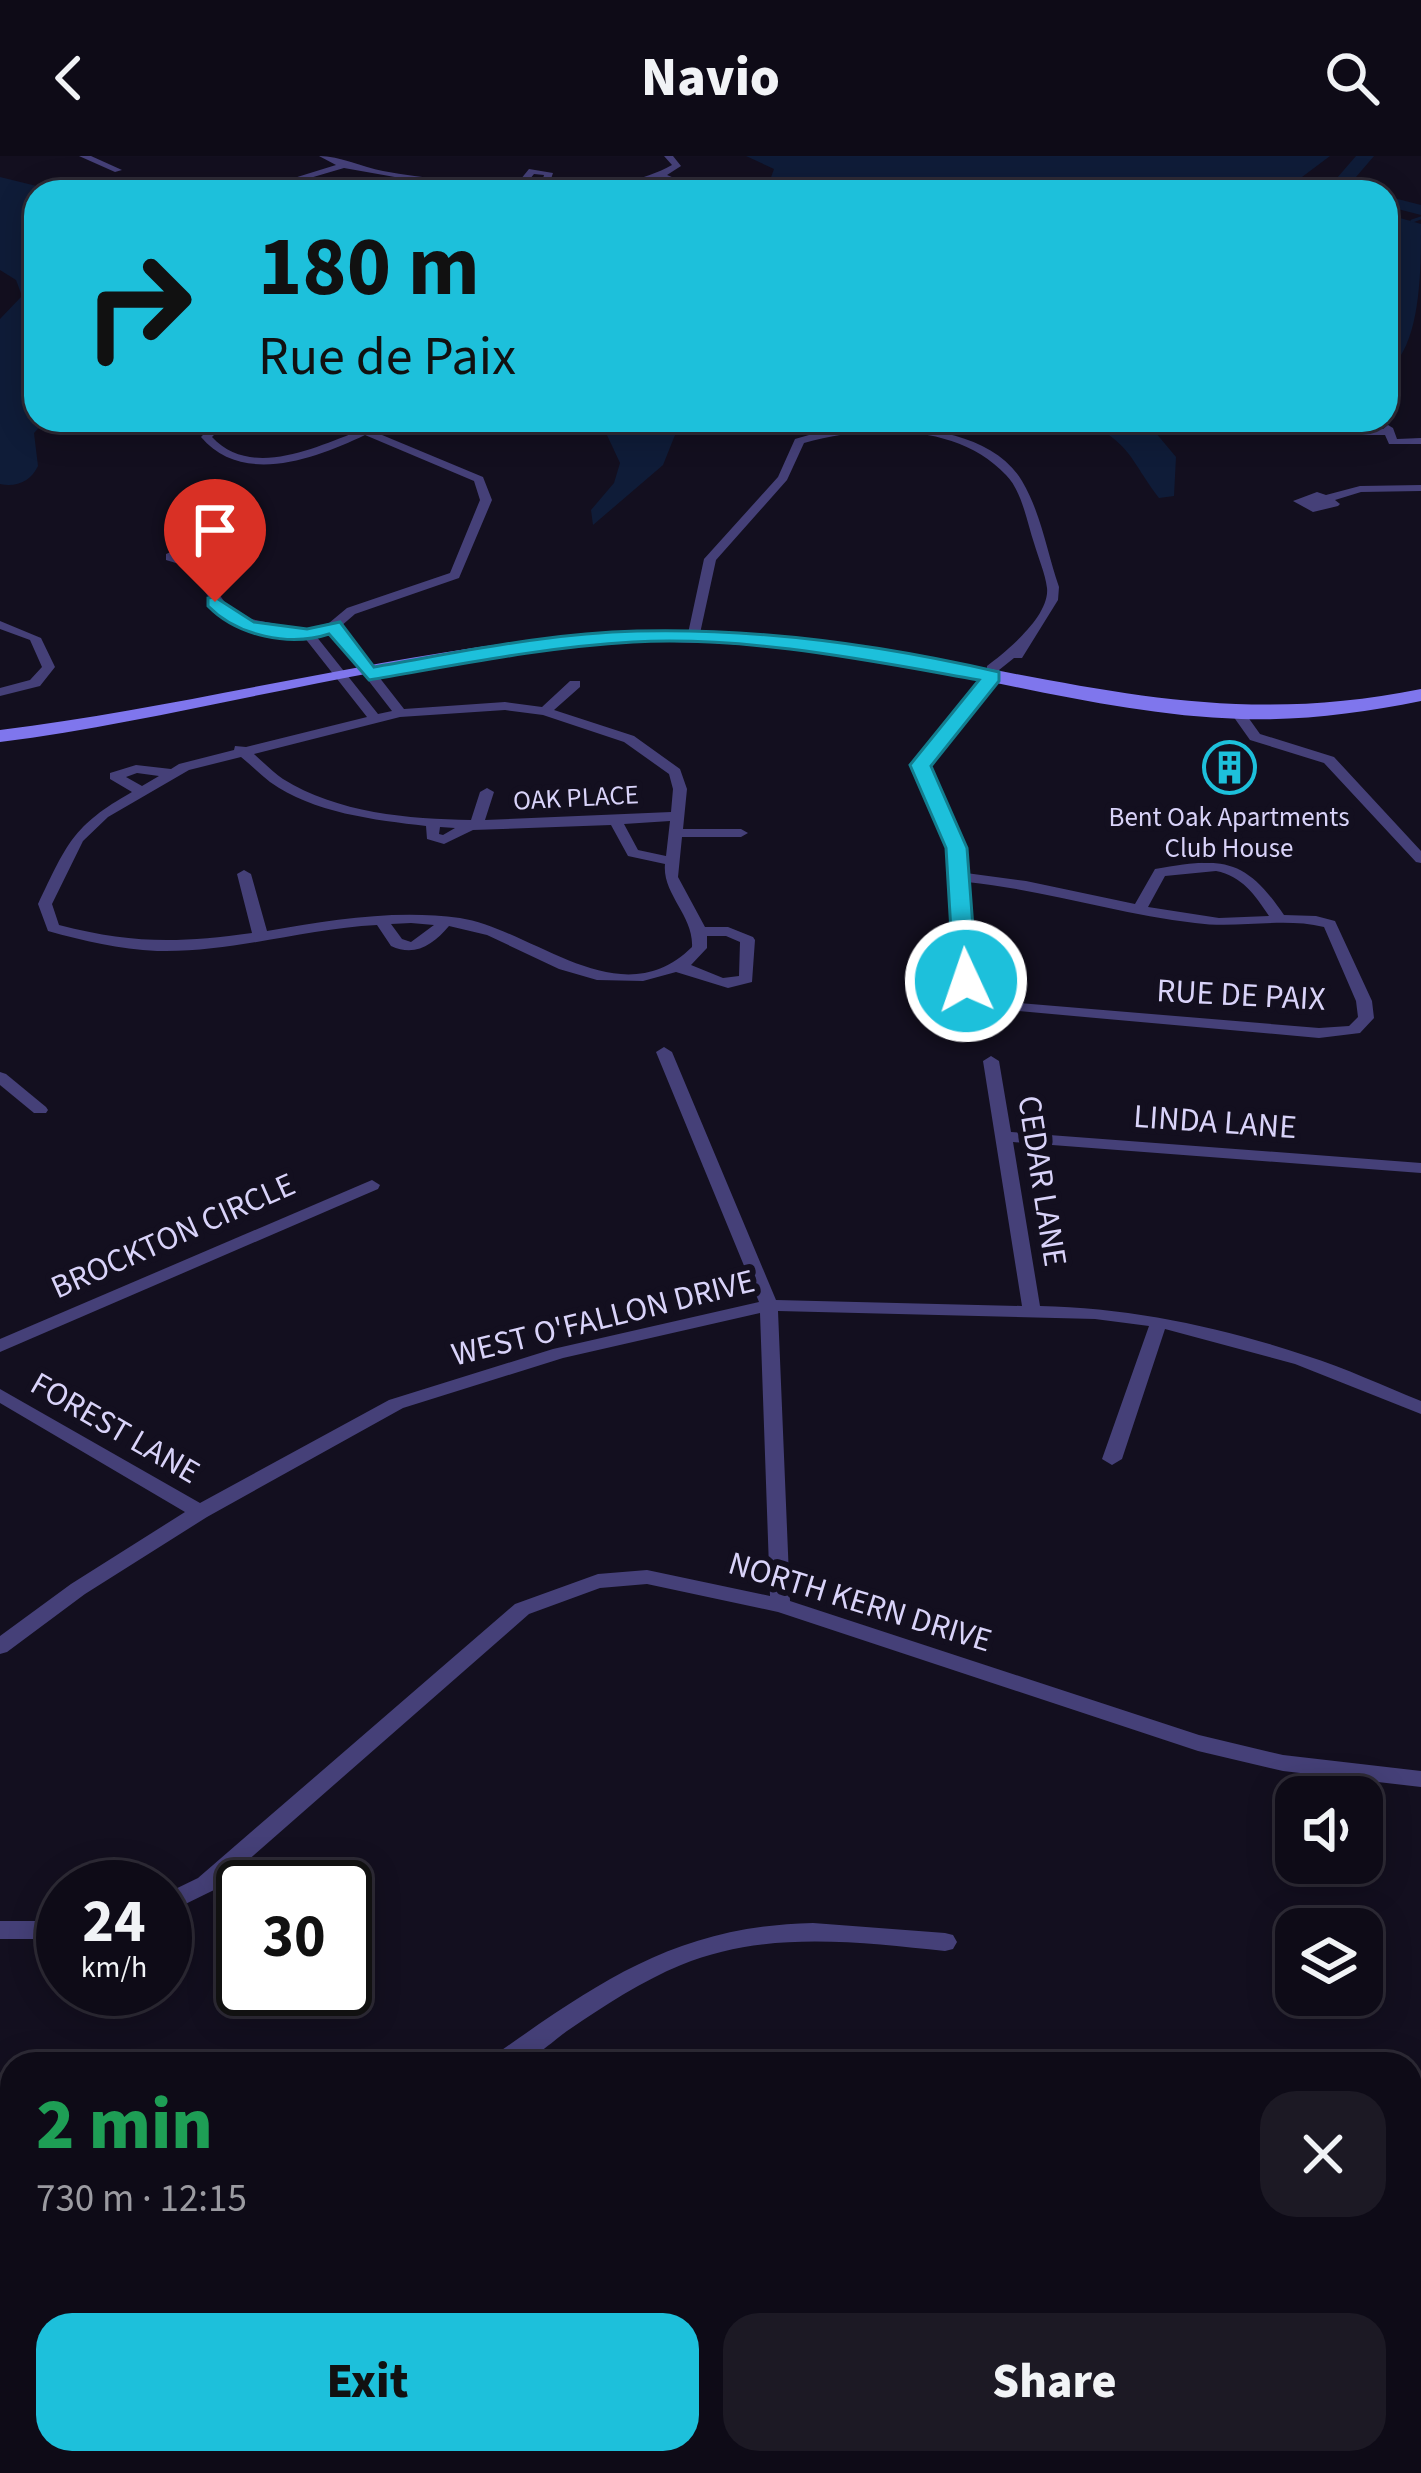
<!DOCTYPE html>
<html lang="en">
<head>
<meta charset="utf-8">
<style>
	body { margin:0; font-family:"Source Sans 3",sans-serif; background:#1c1924; color:#f1f3f6; height:100vh; display:flex; flex-direction:column; font-size:45px; white-space:nowrap }
	* { box-sizing:border-box; margin:0 }
	p { font-size:39px; color:#9b9ba1 }
	.icon { flex:none; width:66px; height:66px; fill:none; stroke:currentColor; stroke-width:2; stroke-linecap:round; stroke-linejoin:round }
	.map { position:relative; flex:1; overflow:hidden }
	.drawer { position:absolute; left:0px; top:1896px; width:1422px; height:423px; display:flex; flex-direction:column; background:#0e0b17; border-radius:36px 36px 0 0; box-shadow:0 6px 30px #0003,0 0 0 3px #2e2b36 }
	.drawer>* { flex:none }
	.top-card { position:absolute; left:24px; top:24px; width:1374px; height:252px; border-radius:36px; box-shadow:0 6px 30px #0003,0 0 0 3px #2e2b36; background:#1dc0db; color:#111; overflow:hidden }
	.buttons { position:absolute; left:1275px; top:1620px; display:grid; gap:24px }
	.buttons a { display:grid; place-items:center; width:108px; height:108px; border-radius:24px; background:#0e0b17; box-shadow:0 6px 30px #0003,0 0 0 3px #2e2b36; font-size:60px }
	.speed { position:absolute; left:36px; top:1704px; display:flex; gap:24px; font-size:60px; font-weight:700; text-align:center }
	.speed>* { display:grid; place-content:center; width:156px; height:156px; border-radius:50%; background:#0e0b17; box-shadow:0 6px 30px #0003,0 0 0 3px #2e2b36; line-height:1 }
	.speed small { font-size:30px; font-weight:400 }
	.speed .limit { border:6px solid #111; border-radius:18px; background:#fff; color:#111 }
	.pin { position:absolute; display:grid; place-items:center; width:102px; height:102px; color:#fff; margin:-123px -51px; border-radius:50% 50% 50% 0; rotate:-45deg; box-shadow:0 0 12px #0007 }
	.pin .icon { rotate:45deg }
	.me { position:absolute; width:132px; margin:-66px; rotate:357deg; stroke-linejoin:round; filter:drop-shadow(0 0 9px #0008) }
	.turn { display:flex; align-items:center; gap:42px; height:252px; padding:0 36px; font-size:54px }
	.turn .icon { width:156px; height:156px; stroke-width:2.5 }
	.turn b { display:block; font-size:84px; line-height:102px }
	.round { display:grid; place-items:center; flex:none; width:126px; height:126px; border-radius:36px; background:#1c1924 }
	.head { display:flex; align-items:center; justify-content:space-between; height:204px; padding:0 36px }
	h1 { font-size:72px; font-weight:800; line-height:90px; color:#1e9e55 }
	.primary-button { display:flex; gap:24px; margin-top:auto; padding:24px 36px }
	.primary-button a { flex:1; height:138px; border-radius:36px; background:#1dc0db; color:#111; font-size:48px; font-weight:800; line-height:138px; text-align:center }
	.primary-button a+a { background:#1c1924; color:#f1f3f6 }
	header { display:flex; justify-content:space-between; align-items:center; height:156px; padding:0 36px; background:#0e0b17; font-size:54px; font-weight:800 }
	.map>svg:first-child { display:block }
	.water { fill:#0f1c38 }
	.lines { fill:none; stroke-linecap:round; stroke-linejoin:round }
	.stream { stroke:#0f1c38; stroke-width:3 }
	.river { fill:#0f1c38; fill-rule:evenodd }
	.street { fill:#454078; fill-rule:evenodd }
	.secondary { fill:#7f76ed; fill-rule:evenodd }
	.route { fill:#1dc0db; stroke:#137d8e; stroke-width:3 }
	.labels { text-anchor:middle; dominant-baseline:central; stroke-width:12; stroke-linejoin:round; paint-order:stroke }
	.far-street-label { font-size:27px; fill:#d9d3f9; stroke:#130f1f }
	.far-poi-label { font-size:27px; fill:#d9d3f9; stroke:#130f1f }
	.street-label { font-size:33px; fill:#d9d3f9; stroke:#130f1f }
</style>
</head>
<body>
<header><svg class="icon" aria-label="back" viewBox="0 0 24 24"><path d="M15 5l-7 7 7 7"/></svg>Navio<svg class="icon" aria-label="search" viewBox="0 0 24 24"><circle cx="10" cy="10" r="6"/><path d="M15 15l6 6"/></svg></header>
<div class="map">
<svg width="1421" height="2317" viewBox="0 0 1421 2317">
	<rect width="100%" height="100%" fill="#130f1f"/>
	<g class="water">
		<polygon points="746,0 1330,0 1302,21 1307,36 752,36 769,27 774,13"/>
		<path d="M0,21L61,36H36V264H46L34,277L38,310C31,325 16,332 0,328V163L22,140L16,124L0,114Z"/>
		<path d="M1386,58L1421,68C1421,115 1421,192 1386,215Z"/>
		<polygon points="600,264 681,264 663,309 593,369 591,354 614,327 620,307"/>
		<path d="M1086,264H1145L1176,301L1174,340L1159,342C1129,302 1134,292 1086,264Z"/>
	</g>
	<g class="lines">
		<g class="stream">
			<polyline points="1302,29 1349,24"/>
			<polyline points="1412,65 1421,62"/>
		</g>
		<g class="river">
			<polygon points="1356,0 1374,0 1356,21 1378,36 1357,36 1337,22"/>
			<polygon points="1386,40 1421,49 1421,59 1386,50"/>
		</g>
		<g class="street">
			<polygon points="79,0 91,0 122,14 115,16"/>
			<path d="M319,0C340,0 362,11 383,15C427,23 471,26 516,29L529,13L553,17L549,29C592,31 634,30 672,9L664,0H673L681,10L667,19L684,26L671,33L645,27L600,34H518L423,26L344,12L269,34L265,31L336,9ZM534,18L544,19L541,29H525Z"/>
			<path d="M217,264H228L212,281C250,322 312,293 356,276L332,264H346L483,321L492,344L459,422L355,458L340,471L404,553L505,546L542,551L570,525H580V531L554,554L634,580L680,613L687,633L683,673H741L748,677L741,681H682L678,721L705,771H728L753,781L755,784L752,826L728,832L676,816L643,825L597,824L559,813L487,779L449,770C433,789 415,801 391,790L377,769C302,773 232,797 157,795C119,793 84,785 48,775L38,748C67,688 72,670 132,636L110,623V617L136,609L171,613L179,608L234,594L235,590L246,591L367,561L304,481L227,466L186,410L166,404V398C188,389 195,382 215,400L196,407L235,460L307,474L329,467L347,452L450,417L480,344L474,325L365,279C315,303 242,330 201,281ZM194,396L199,399L185,403L180,401ZM330,475L392,555L378,558L316,480ZM505,554L543,559L624,586L669,618L673,633L671,656L485,664L494,636L487,632L480,636L471,664C409,663 337,657 283,623C273,616 263,606 254,598L400,561ZM241,601C251,609 260,618 270,626C313,657 375,664 426,670L427,683L444,688L473,674L611,669L628,700L665,708C662,738 694,760 692,791C620,862 535,774 460,762C395,753 331,764 267,775L251,718L244,714L237,718L252,777C179,787 132,788 59,769L52,748L83,685L108,661L189,614ZM137,617L159,620L142,630L126,621ZM670,665L666,700L638,694L624,668ZM440,671L455,672L443,679L439,678ZM411,767L434,769L411,786L402,783L391,768ZM707,780H726L740,786L739,820L723,822L691,809L707,792Z"/>
			<polygon points="1301,264 1311,264 1317,273 1383,273 1388,269 1393,272 1397,283 1421,282 1421,288 1389,288 1385,279 1313,279 1309,278"/>
			<path d="M880,269C928,272 995,279 1022,325C1041,357 1047,396 1059,431L1058,444L1022,502H1014L999,514L998,523L928,609L964,692L966,717L1026,725L1135,748L1155,713C1221,701 1245,701 1284,759L1316,760L1335,765L1372,845L1374,862L1360,877L1319,882L973,851L958,825L950,692L914,609L987,520V510C1007,495 1050,460 1047,432C1045,417 1038,401 1034,387C1027,366 1022,335 1006,319C957,266 866,269 804,287L787,324L716,404L699,482L693,486L687,482L704,403L778,321L795,283L823,275ZM1216,715C1242,720 1255,739 1269,760L1219,762L1148,751L1165,720ZM967,726C1044,734 1118,758 1195,767C1238,773 1282,761 1324,771L1356,845L1358,861L1349,870L1319,872L984,844L974,825Z"/>
			<polygon points="1421,329 1421,335 1361,336 1335,344 1340,348 1338,350 1313,356 1293,345 1317,336 1326,339 1360,330"/>
			<polygon points="0,465 41,482 55,511 40,530 0,540 0,532 30,524 42,511 30,484 0,473"/>
			<polygon points="1240,556 1245,557 1260,578 1334,601 1421,695 1421,707 1416,706 1324,607 1250,584 1233,560"/>
			<path d="M664,891L672,896L776,1144L1022,1150L983,905L991,900L999,905L1011,976L1421,1007V1017L1013,986L1040,1150C1131,1152 1221,1171 1307,1200C1346,1212 1383,1230 1421,1245V1258L1295,1208L1165,1173L1122,1303L1112,1309L1102,1303L1149,1170L1095,1163L778,1155L790,1445L1199,1579L1283,1599L1421,1615V1631L1283,1615L1198,1595L778,1456L647,1428L600,1432L529,1458L214,1734L165,1758V1738L198,1722L515,1448L598,1418L647,1414L770,1440L760,1157L563,1202L403,1252L207,1361L85,1438L7,1496L0,1498V1480L71,1428L185,1356L0,1247V1233L200,1347L389,1244L553,1193L759,1146L656,896Z"/>
			<polygon points="0,916 6,918 46,951 48,954 46,957 34,957 0,929"/>
			<polygon points="372,1024 380,1029 378,1033 0,1196 0,1183"/>
			<rect x="0" y="1765" width="63" height="18"/>
			<path d="M813,1767L945,1777L953,1779L957,1786L953,1793L945,1795C858,1786 765,1774 681,1809C642,1825 605,1849 570,1873C555,1883 534,1904 517,1908C508,1910 497,1908 489,1908L492,1901C600,1825 677,1770 813,1767Z"/>
			<polygon points="0,2121 12,2122 12,2146 0,2145"/>
			<polygon points="217,2307 245,2307 242,2317 214,2317"/>
			<polygon points="705,2307 733,2307 732,2317 704,2317"/>
			<rect x="1148" y="2307" width="28" height="10"/>
		</g>
		<path class="secondary" d="M638,474C724,475 809,482 894,496C1085,527 1224,573 1421,533V545C1361,557 1302,565 1241,563C1138,560 1036,534 936,515C849,498 762,487 674,486C446,482 224,557 0,586V574C214,547 422,487 638,474Z"/>
	</g>
	<path class="route" d="M215,441L254,466L307,473L340,466L374,511C461,496 548,477 637,475C757,472 882,489 999,516V525L931,610L967,692L977,825L966,832L954,825L946,692L910,609L979,524C866,504 749,480 633,486C544,491 457,509 369,524L329,478C290,491 237,480 208,450V442Z"/>
	<defs>
		<symbol id="building-ring" viewBox="-11 -11 22 22"><circle r="9.5" fill="#130f1f" stroke="#1dc0db" stroke-width="1.5"/><path d="M-4-6H4V6H1V3H-1V6H-4ZM-2.5-4.3h1.7v1.8h-1.7ZM.8-4.3h1.7v1.8H.8ZM-2.5-1h1.7V.8h-1.7ZM.8-1h1.7V.8H.8Z" fill="#1dc0db"/></symbol>
	</defs>
	<g fill-rule="evenodd">
		<use href="#building-ring" x="1200" y="582" width="59" height="59"/>
	</g>
	<g class="labels">
		<g class="far-street-label">
			<text transform="translate(576 642) rotate(-3)">OAK PLACE</text>
		</g>
		<g class="far-poi-label">
			<text x="1229" y="661">Bent Oak Apartments<tspan x="1229" dy="31">Club House</tspan></text>
		</g>
		<g class="street-label">
			<text transform="translate(1241 839) rotate(3)">RUE DE PAIX</text>
			<text transform="translate(1215 966) rotate(4)">LINDA LANE</text>
			<text transform="translate(1042 1025) rotate(81)">CEDAR LANE</text>
			<text transform="translate(173 1080) rotate(-24)">BROCKTON CIRCLE</text>
			<text transform="translate(603 1162) rotate(-14)">WEST O'FALLON DRIVE</text>
			<text transform="translate(115 1272) rotate(30)">FOREST LANE</text>
			<text transform="translate(860 1446) rotate(17)">NORTH KERN DRIVE</text>
		</g>
	</g>
</svg>
<div class="buttons">
<a><svg class="icon" aria-label="sound" viewBox="0 0 24 24"><path d="M4 9h4l5-4v14l-5-4H4zM17 9q2 3 0 6"/></svg></a>
<a><svg class="icon" aria-label="layers" viewBox="0 0 24 24"><path d="M12 4l9 5-9 5-9-5zM3 14l9 5 9-5"/></svg></a>
</div>
<div class="speed"><div>24<small>km/h</small></div><div class="limit">30</div></div>
<div class="pin" style="left:215px;top:446px;background:#d93025"><svg class="icon" aria-label="arrive" viewBox="0 0 24 24"><path d="M6 21V4h12l-3 4 3 4H6"/></svg></div>
<svg class="me" style="left:966px;top:825px" viewBox="-20 -20 40 40"><circle r="17" fill="#1dc0db" stroke="#fff" stroke-width="3"/><path d="M0-11L8 9 0 5-8 9z" fill="#fff"/></svg>
<div class="top-card">
<div class="turn"><svg class="icon" aria-label="right" viewBox="0 0 24 24"><path d="M7 20v-9h11M14 6l5 5-5 5"/></svg><div><b>180 m</b>Rue de Paix</div></div>
</div>
<section class="drawer">
<div class="head"><div><h1>2 min</h1><p>730 m · 12:15</p></div><a class="round"><svg class="icon" aria-label="close" viewBox="0 0 24 24"><path d="M6 6l12 12M18 6L6 18"/></svg></a></div>
<div class="primary-button"><a>Exit</a><a>Share</a></div>
</section>
</div>
</body>
</html>
